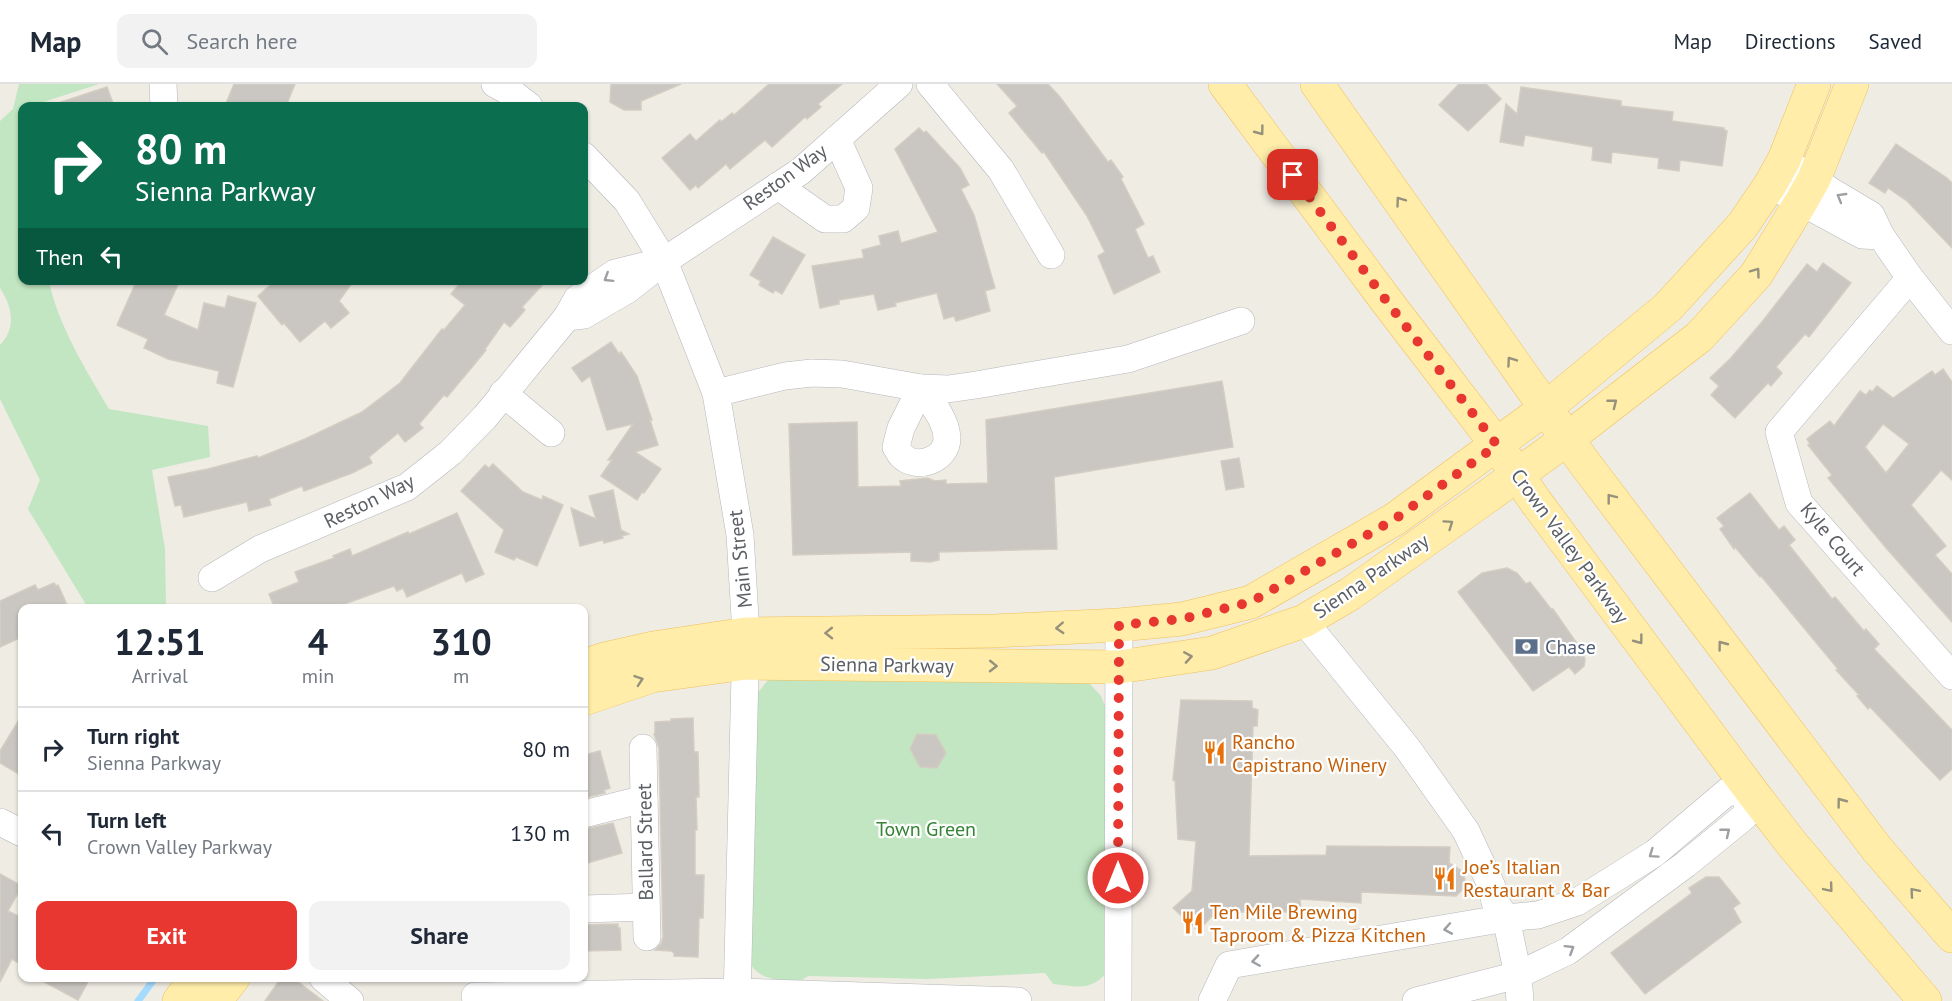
<!DOCTYPE html>
<html lang="en">
<head>
<meta charset="utf-8">
<style>
	body { margin:0; font-family:"PT Sans",sans-serif; background:#f2f2f3; color:#1f2937; height:100vh; display:flex; flex-direction:column; font-size:22px; white-space:nowrap }
	* { box-sizing:border-box; margin:0 }
	p { font-size:20px; color:#747a83 }
	.icon { flex:none; width:33px; height:33px; fill:none; stroke:currentColor; stroke-width:2; stroke-linecap:round; stroke-linejoin:round }
	.map { position:relative; flex:1; overflow:hidden }
	.details { position:absolute; left:18px; top:520px; width:570px; height:378px; display:flex; flex-direction:column; background:#fff; border-radius:12px; box-shadow:0 2px 4px #0004 }
	.details>* { flex:none }
	.banner { position:absolute; left:18px; top:18px; width:570px; height:183px; border-radius:12px; box-shadow:0 2px 4px #0004; background:#0b6e4f; color:#fff; overflow:hidden }
	.pin { position:absolute; display:grid; place-items:center; width:51px; height:51px; color:#fff; margin:-26px; border-radius:12px; box-shadow:0 3px 9px #0006 }
	.me { position:absolute; width:66px; margin:-33px; rotate:0deg; stroke-linejoin:round; filter:drop-shadow(0 0 4px #0008) }
	.turn { display:flex; align-items:center; gap:21px; height:126px; padding:0 18px; font-size:27px }
	.turn .icon { width:78px; height:78px; stroke-width:2.5 }
	.turn b { display:block; font-size:42px; line-height:51px }
	.then { display:flex; align-items:center; height:57px; padding:0 18px; background:#0003; gap:12px; font-size:22px }
	.eta { display:flex; justify-content:space-evenly; align-items:center; height:102px; text-align:center }
	.eta b { font-size:36px; font-weight:700; line-height:42px }
	.action { display:flex; gap:12px; margin-top:auto; padding:12px 18px }
	.action a { flex:1; height:69px; border-radius:12px; background:#e83730; color:#fff; font-size:24px; font-weight:700; line-height:69px; text-align:center }
	.action a+a { background:#f2f2f3; color:#1f2937 }
	ul { padding:0; list-style:none }
	li { display:flex; align-items:center; gap:18px; height:84px; padding:0 18px; border-top:2px solid #e0e1e3 }
	li div { flex:1 }
	li b { display:block; font-size:22px }
	li em { font-style:normal }
	header { display:flex; align-items:center; gap:36px; box-sizing:border-box; height:84px; padding:0 30px; background:#fff; border-bottom:2px solid #e0e1e3 }
	header strong { font-size:28px }
	nav { display:flex; gap:33px; margin-inline-start:auto; font-size:21px }
	.search { width:420px; height:54px; background:#f2f2f3; display:flex; align-items:center; gap:15px; box-sizing:border-box; padding:0 21px; border-radius:12px; color:#747a83; font-size:22px }
	.map>svg:first-child { display:block }
	.green { fill:#c2e6c1 }
	.lines { fill:none; stroke-linecap:round; stroke-linejoin:round }
	.stream { stroke:#a4dbff; stroke-width:7 }
	.building { fill:#cac6c1; stroke:#d3cdc2; stroke-width:1.5; fill-rule:evenodd }
	.minor-casing { stroke:#b5b7bb; stroke-width:28 }
	.major-casing { stroke:#f1c05b; stroke-width:34 }
	.minor { stroke:#fff; stroke-width:27 }
	.major { stroke:#ffeda9; stroke-width:33 }
	.oneway { stroke:#95917d }
	.oneway2 { stroke:#9da0a3 }
	.route { stroke:#e83730; stroke-width:10; stroke-dasharray:0 18 }
	.labels { text-anchor:middle; dominant-baseline:central; stroke-width:4.5; stroke-linejoin:round; paint-order:stroke }
	.street-label { font-size:20px; fill:#5c6065; stroke:#fff }
	.service-label { font-size:20px; fill:#4e5e75; stroke:#fff; text-anchor:start }
	.food-label { font-size:20px; fill:#c56008; stroke:#fff; text-anchor:start }
	.park-label { font-size:20px; fill:#358335; stroke:#fff }
</style>
</head>
<body>
<header>
<strong>Map</strong>
<div class="search"><svg class="icon" aria-label="search" viewBox="0 0 24 24"><circle cx="10" cy="10" r="6"/><path d="M15 15l6 6"/></svg>Search here</div>
<nav><a>Map</a><a>Directions</a><a>Saved</a></nav>
</header>
<div class="map">
<svg width="1952" height="917" viewBox="0 0 1952 917">
	<rect width="100%" height="100%" fill="#efece4"/>
	<g class="green">
		<path d="M19,0H99L31,22H22V33L19,39L22,56V196L49,197C57,239 87,288 109,325L208,342L210,373L152,386L165,465L166,522L88,524L28,425L40,396L0,315V261C17,244 12,222 0,204V37L13,25Z"/>
		<path d="M1031,594L1090,600L1101,612L1107,627L1106,889C1090,908 1075,902 1053,900L1045,889L928,895L808,892L801,897C777,896 760,898 747,875L753,615L768,596Z"/>
	</g>
	<g class="lines">
		<polyline class="stream" points="138,917 155,894"/>
	</g>
	<g class="building">
		<polygon points="234,0 295,0 286,22 225,22"/>
		<polygon points="611,0 681,0 641,17 641,26 624,26 610,18"/>
		<polygon points="769,0 842,0 818,20 821,23 807,35 805,33 772,63 765,56 730,85 726,80 698,104 696,101 690,106 662,74 690,50 696,57 720,36 721,38 732,29 734,31"/>
		<polygon points="997,0 1048,0 1060,13 1108,78 1111,76 1123,93 1121,95 1144,140 1135,145 1148,174 1153,172 1160,188 1114,210 1098,172 1105,168 1087,132 1044,68 1042,69 1009,29 1017,22"/>
		<polygon points="1459,0 1486,0 1501,15 1468,47 1439,21"/>
		<polygon points="107,3 114,22 58,22 58,19"/>
		<polygon points="1521,3 1621,17 1621,22 1673,28 1672,37 1724,44 1724,46 1727,47 1722,82 1680,76 1679,87 1658,84 1659,74 1612,68 1611,79 1592,76 1593,63 1525,51 1523,62 1500,58 1506,20 1517,30"/>
		<polygon points="919,44 924,49 926,47 960,84 969,101 961,105 974,131 995,204 985,207 990,227 956,237 954,232 944,235 937,209 895,219 896,222 878,226 874,210 839,216 839,220 820,224 812,182 864,174 862,166 881,161 879,152 898,147 901,159 938,148 895,65"/>
		<polygon points="1896,60 1947,94 1952,99 1952,164 1907,117 1888,104 1885,109 1869,99"/>
		<polygon points="773,153 805,171 782,210 775,206 773,209 759,201 761,197 750,191"/>
		<polygon points="1823,179 1851,199 1809,253 1805,250 1776,283 1782,289 1771,302 1768,299 1735,334 1711,311 1719,302 1710,294 1730,275 1762,238 1807,180 1817,188"/>
		<polygon points="137,196 180,196 164,231 198,246 204,219 225,224 228,212 256,219 233,303 217,299 219,287 168,275 144,264 148,255 117,241"/>
		<polygon points="276,196 354,196 339,217 349,229 331,244 325,237 300,258 284,239 282,241 258,212"/>
		<polygon points="463,196 547,196 522,223 525,226 510,243 504,238 485,265 486,266 473,282 447,313 444,311 419,340 423,344 405,358 398,349 369,373 372,379 352,389 304,407 302,402 269,415 271,421 249,427 247,418 184,433 181,421 175,422 168,393 208,385 257,372 258,374 305,355 362,328 400,299 442,245 444,246 465,221 451,210"/>
		<polygon points="611,258 619,270 621,268 637,292 652,336 650,336 658,361 635,368 661,385 644,409 642,408 637,416 601,392 612,376 608,376 633,340 607,346 590,292 582,298 572,284"/>
		<path d="M1943,285L1952,298V396L1941,386L1911,421L1946,462L1935,471L1952,490V538L1887,465L1828,394L1832,391L1808,361L1810,360L1807,355L1830,337L1834,342L1860,307L1866,311L1870,306L1872,308L1877,302L1893,314L1932,287L1935,291ZM1883,340L1909,360L1886,389L1865,363Z"/>
		<polygon points="1222,297 1233,363 1054,393 1057,465 939,468 939,476 930,478 911,477 911,468 793,471 789,340 857,338 858,403 901,402 900,397 927,394 935,397 946,396 946,400 988,399 986,336"/>
		<polygon points="1239,374 1244,403 1226,406 1221,377"/>
		<polygon points="493,380 523,408 542,416 543,412 563,421 537,482 516,473 514,476 495,468 504,446 461,407 485,381 489,384"/>
		<polygon points="613,406 621,446 629,450 622,452 623,454 604,459 603,456 580,462 571,424 596,435 589,412"/>
		<polygon points="1750,409 1779,446 1784,442 1795,456 1789,461 1832,515 1835,513 1864,547 1866,545 1879,560 1874,565 1952,646 1952,685 1940,696 1870,623 1868,625 1857,612 1859,611 1836,586 1838,585 1761,492 1760,493 1735,463 1734,465 1720,445 1724,442 1717,434"/>
		<polygon points="457,429 484,490 466,498 462,489 407,513 403,504 397,507 394,502 331,525 275,525 269,510 299,498 295,488 334,474 333,472 350,465 352,472 408,448 409,450"/>
		<polygon points="1507,484 1517,489 1526,500 1530,498 1551,525 1553,525 1578,561 1585,575 1584,582 1575,590 1569,583 1533,607 1458,508 1482,489"/>
		<polygon points="54,499 56,502 58,501 69,525 22,525 22,553 0,563 0,517 35,501 38,506"/>
		<polygon points="1181,616 1252,617 1252,624 1258,626 1257,642 1253,642 1249,772 1326,771 1327,762 1450,763 1449,779 1462,787 1464,791 1465,796 1463,805 1456,812 1361,808 1361,819 1300,815 1301,828 1216,828 1198,847 1173,824 1192,807 1196,757 1178,755 1175,697 1173,696"/>
		<polygon points="22,631 22,692 0,679 0,667"/>
		<polygon points="693,634 694,668 698,668 699,713 696,713 697,746 695,746 695,791 704,791 703,834 699,834 698,873 674,872 674,869 671,867 655,866 661,860 663,853 659,664 654,650 655,649 655,638 671,637 671,635"/>
		<polygon points="917,650 936,651 946,669 937,684 920,683 910,665"/>
		<polygon points="600,667 610,704 604,706 605,709 584,714 584,671"/>
		<polygon points="613,739 622,769 584,780 584,745"/>
		<polygon points="0,790 22,802 8,827 22,834 22,881 12,875 0,898"/>
		<polygon points="1706,793 1719,793 1740,819 1733,824 1741,838 1645,910 1611,869 1692,809 1689,804"/>
		<polygon points="618,840 618,844 620,844 621,866 584,867 584,841"/>
		<polygon points="37,894 90,894 78,916"/>
		<polygon points="281,894 293,894 323,917 265,917"/>
	</g>
	<g class="lines">
		<defs>
			<g id="minor">
				<polyline points="163,0 164,22"/>
				<polyline points="495,0 515,11 529,22"/>
				<polyline points="930,0 1001,86 1051,171"/>
				<polyline points="584,72 627,117 664,177 716,309 740,451 746,550 737,917"/>
				<polyline points="1784,76 1829,106 1871,131 1881,152 1910,194 1952,247"/>
				<polyline points="778,102 825,135 843,135 856,124 859,104 837,55"/>
				<polyline points="1783,108 1862,151 1881,152"/>
				<polyline points="1910,194 1779,348 1799,419 1952,592"/>
				<polyline points="567,233 584,231 627,206 664,177 801,87 899,0"/>
				<path d="M921,304C931,318 946,335 947,354C947,376 916,387 901,371C899,369 898,365 896,363L901,344Z"/>
				<polyline points="503,309 551,349"/>
				<polyline points="716,309 785,292 812,289 842,290 921,304 948,305 976,301 1128,275 1241,237"/>
				<polyline points="212,494 260,465 407,403 450,369 485,333 567,233 577,215 615,189 664,177"/>
				<polyline points="1304,537 1408,665 1466,747 1492,803 1495,818 1506,834 1518,891 1520,917"/>
				<polyline points="643,664 647,853"/>
				<polyline points="584,730 644,715"/>
				<polyline points="0,738 22,749"/>
				<polyline points="584,825 646,823"/>
				<polyline points="323,894 350,917"/>
				<polyline points="475,912 737,908 1018,917"/>
				<polyline points="1118,917 1119,541"/>
				<polyline points="1212,917 1229,881 1506,834 1538,831 1577,818 1655,769 1727,708 1752,708 1745,732 1686,780 1568,867 1518,891 1416,917"/>
			</g>
			<g id="major">
				<polyline points="1225,0 1388,219 1497,361 1536,418 1752,708 1792,760 1925,917"/>
				<polyline points="1317,0 1583,377 1877,765 1952,852"/>
				<polyline points="584,582 604,575 653,564 746,550 994,547 1119,541 1182,535 1251,518 1395,435 1546,324 1668,223 1742,142 1770,101 1784,76 1814,0"/>
				<polyline points="584,615 652,592 746,579 1119,583 1212,569 1304,537 1350,510 1481,417 1567,355 1699,253 1756,191 1801,118 1814,95 1852,0"/>
				<polyline points="179,917 196,894"/>
				<polyline points="215,917 233,894"/>
			</g>
		</defs>
		<use href="#minor" class="minor-casing"/>
		<use href="#major" class="major-casing"/>
		<use href="#minor" class="minor"/>
		<use href="#major" class="major"/>
	</g>
	<defs><path id="oneway-chevron" d="M-2-3.5L2.5 0L-2 3.5" fill="none" stroke-width="1.6" stroke-linecap="round" stroke-linejoin="round" transform="scale(1.5)"/></defs>
	<g class="oneway">
		<use href="#oneway-chevron" transform="translate(1260 47) rotate(53)"/>
		<use href="#oneway-chevron" transform="translate(1400 117) rotate(-126)"/>
		<use href="#oneway-chevron" transform="translate(1756 188) rotate(-54)"/>
		<use href="#oneway-chevron" transform="translate(1511 277) rotate(-125)"/>
		<use href="#oneway-chevron" transform="translate(1613 319) rotate(-38)"/>
		<use href="#oneway-chevron" transform="translate(1611 414) rotate(-128)"/>
		<use href="#oneway-chevron" transform="translate(1449 440) rotate(-35)"/>
		<use href="#oneway-chevron" transform="translate(1060 544) rotate(177)"/>
		<use href="#oneway-chevron" transform="translate(829 549) rotate(179)"/>
		<use href="#oneway-chevron" transform="translate(1639 556) rotate(53)"/>
		<use href="#oneway-chevron" transform="translate(1722 561) rotate(-127)"/>
		<use href="#oneway-chevron" transform="translate(1188 573) rotate(-9)"/>
		<use href="#oneway-chevron" transform="translate(993 582) rotate(1)"/>
		<use href="#oneway-chevron" transform="translate(639 596) rotate(-19)"/>
		<use href="#oneway-chevron" transform="translate(1841 718) rotate(-127)"/>
		<use href="#oneway-chevron" transform="translate(1829 804) rotate(50)"/>
		<use href="#oneway-chevron" transform="translate(1914 808) rotate(-131)"/>
	</g>
	<g class="oneway2">
		<use href="#oneway-chevron" transform="translate(1841 113) rotate(-150)"/>
		<use href="#oneway-chevron" transform="translate(608 194) rotate(148)"/>
		<use href="#oneway-chevron" transform="translate(1726 748) rotate(-39)"/>
		<use href="#oneway-chevron" transform="translate(1653 770) rotate(145)"/>
		<use href="#oneway-chevron" transform="translate(1448 845) rotate(170)"/>
		<use href="#oneway-chevron" transform="translate(1570 865) rotate(-32)"/>
		<use href="#oneway-chevron" transform="translate(1256 877) rotate(171)"/>
	</g>
	<g class="lines">
		<polyline class="route" points="1118,794 1119,541 1182,535 1251,518 1395,435 1497,361 1388,219 1293,91"/>
	</g>
	<defs>
		<symbol id="bank-bare" viewBox="-9 -9 18 18"><path d="M-6-4H6V4H-6ZM0-2.3a2.3 2.3 0 1 0 0 4.6a2.3 2.3 0 1 0 0-4.6Z" fill="#5c6f8a" stroke="#fff" stroke-width="2.5" paint-order="stroke"/></symbol>
		<symbol id="restaurant-bare" viewBox="-9 -9 18 18"><path d="M-5-6h1v4h1v-4h1v4h1v-4h1v5L-1.5 .5V6h-2V.5L-5-1ZM5-6V6H3V1.5H1.5Q1.5-4 5-6Z" fill="#e8710a" stroke="#fff" stroke-width="2.5" paint-order="stroke"/></symbol>
	</defs>
	<g fill-rule="evenodd">
		<use href="#bank-bare" x="1510" y="546" width="33" height="33"/>
		<use href="#restaurant-bare" x="1198" y="652" width="33" height="33"/>
		<use href="#restaurant-bare" x="1428" y="778" width="33" height="33"/>
		<use href="#restaurant-bare" x="1176" y="822" width="33" height="33"/>
	</g>
	<g class="labels">
		<g class="street-label">
			<text transform="translate(785 93) rotate(-36)">Reston Way</text>
			<text transform="translate(369 417) rotate(-26)">Reston Way</text>
			<text transform="translate(1833 455) rotate(50)">Kyle Court</text>
			<text transform="translate(1570 462) rotate(54)">Crown Valley Parkway</text>
			<text transform="translate(740 475) rotate(-96)">Main Street</text>
			<text transform="translate(1371 492) rotate(-34)">Sienna Parkway</text>
			<text transform="translate(887 581) rotate(1)">Sienna Parkway</text>
			<text transform="translate(645 758) rotate(-91)">Ballard Street</text>
		</g>
		<g class="service-label">
			<text x="1545" y="563">Chase</text>
		</g>
		<g class="food-label">
			<text x="1232" y="658">Rancho<tspan x="1232" dy="23">Capistrano Winery</tspan></text>
			<text x="1463" y="783">Joe’s Italian<tspan x="1463" dy="23">Restaurant &amp; Bar</tspan></text>
			<text x="1210" y="828">Ten Mile Brewing<tspan x="1210" dy="23">Taproom &amp; Pizza Kitchen</tspan></text>
		</g>
		<g class="park-label">
			<text x="926" y="745">Town Green</text>
		</g>
	</g>
</svg>
<div class="pin" style="left:1293px;top:91px;background:#d93025"><svg class="icon" aria-label="arrive" viewBox="0 0 24 24"><path d="M6 21V4h12l-3 4 3 4H6"/></svg></div>
<svg class="me" style="left:1118px;top:794px" viewBox="-20 -20 40 40"><circle r="17" fill="#e83730" stroke="#fff" stroke-width="3"/><path d="M0-11L8 9 0 5-8 9z" fill="#fff"/></svg>
<div class="banner">
<div class="turn"><svg class="icon" aria-label="right" viewBox="0 0 24 24"><path d="M7 20v-9h11M14 6l5 5-5 5"/></svg><div><b>80 m</b>Sienna Parkway</div></div>
<div class="then">Then<svg class="icon" aria-label="left" viewBox="0 0 24 24"><path d="M17 20v-9H6M10 6l-5 5 5 5"/></svg></div>
</div>
<section class="details">
<div class="eta">
<div><b>12:51</b><p>Arrival</p></div>
<div><b>4</b><p>min</p></div>
<div><b>310</b><p>m</p></div>
</div>
<ul>
<li><svg class="icon" aria-label="right" viewBox="0 0 24 24"><path d="M7 20v-9h11M14 6l5 5-5 5"/></svg><div><b>Turn right</b><p>Sienna Parkway</p></div><em>80 m</em></li>
<li><svg class="icon" aria-label="left" viewBox="0 0 24 24"><path d="M17 20v-9H6M10 6l-5 5 5 5"/></svg><div><b>Turn left</b><p>Crown Valley Parkway</p></div><em>130 m</em></li>
</ul>
<div class="action"><a>Exit</a><a>Share</a></div>
</section>
</div>
</body>
</html>
